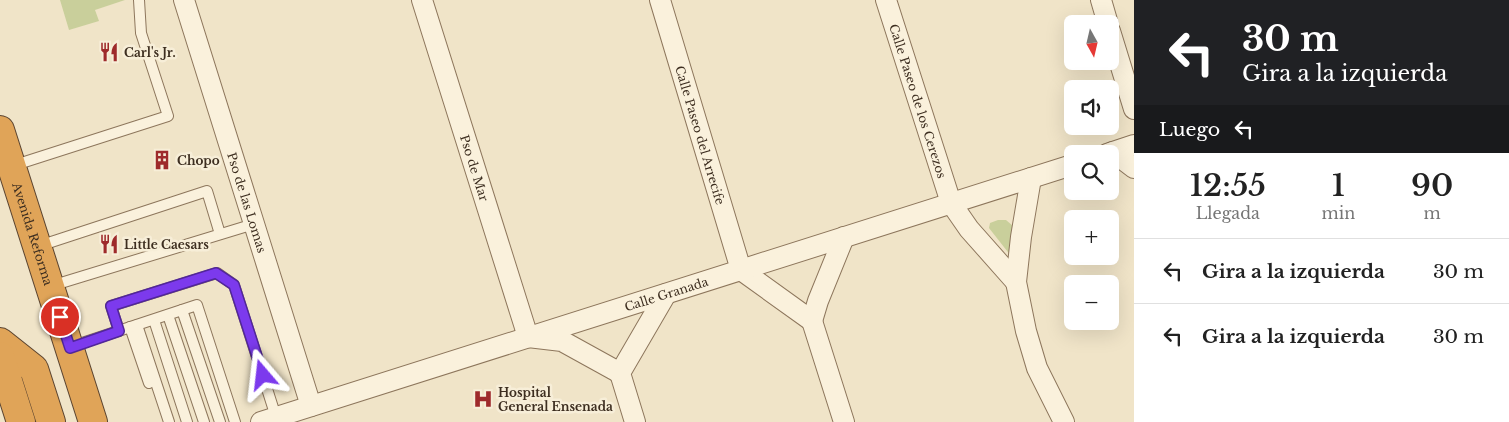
<!DOCTYPE html>
<html lang="es">
<head>
<meta charset="utf-8">
<style>
	body { margin:0; font-family:"Libre Baskerville",serif; background:#f6f6f6; color:#222; height:100vh; display:flex; flex-direction:column; font-size:19px; white-space:nowrap }
	* { box-sizing:border-box; margin:0 }
	p { font-size:16px; color:#767676 }
	.icon { flex:none; width:28px; height:28px; fill:none; stroke:currentColor; stroke-width:2; stroke-linecap:round; stroke-linejoin:round }
	.map { position:relative; flex:1; overflow:hidden }
	.panel { display:flex; flex-direction:column; background:#fff; width:375px }
	.panel>* { flex:none }
	.guide { background:#202124; color:#fff; overflow:hidden }
	.needle { width:32px; rotate:172deg }
	.fabs { position:absolute; left:1064px; top:15px; display:grid; gap:10px }
	.fabs a { display:grid; place-items:center; width:55px; height:55px; border-radius:8px; background:#fff; box-shadow:0 5px 20px #0002; font-size:25px }
	.pin { position:absolute; display:grid; place-items:center; width:42px; height:42px; color:#fff; margin:-21px; border:2px solid #fff; border-radius:50%; box-shadow:0 1px 5px #0007 }
	.me { position:absolute; width:55px; margin:-28px; rotate:343deg; stroke-linejoin:round; filter:drop-shadow(0 0 4px #0008) }
	.turn { display:flex; align-items:center; gap:18px; height:105px; padding:0 25px; font-size:22px }
	.turn .icon { width:65px; height:65px; stroke-width:2.5 }
	.turn b { display:block; font-size:35px; line-height:42px }
	.then { display:flex; align-items:center; height:48px; padding:0 25px; background:#0003; gap:10px; font-size:19px }
	.eta { display:flex; justify-content:space-evenly; align-items:center; height:85px; text-align:center }
	.eta b { font-size:30px; font-weight:600; line-height:35px }
	ul { padding:0; list-style:none }
	li { display:flex; align-items:center; gap:15px; height:65px; padding:0 25px; border-top:1px solid #e0e0e0 }
	li div { flex:1 }
	li b { display:block; font-size:19px }
	li em { font-style:normal }
	main { display:flex; flex:1; min-height:0 }
	.map>svg:first-child { display:block }
	.green { fill:#c9cf9b }
	.lines { fill:none; stroke-linecap:round; stroke-linejoin:round }
	.lane-casing { stroke:#8d765c; stroke-width:12 }
	.street-casing { stroke:#8d765c; stroke-width:22 }
	.highway-casing { stroke:#5b4430; stroke-width:30 }
	.lane { stroke:#faf1dc; stroke-width:10 }
	.street { stroke:#faf1dc; stroke-width:20 }
	.highway { stroke:#e0a458; stroke-width:28 }
	.route-casing { stroke:#51269a; stroke-width:12 }
	.route { stroke:#7c3aed; stroke-width:9 }
	.labels { text-anchor:middle; dominant-baseline:central; stroke-width:5; stroke-linejoin:round; paint-order:stroke }
	.poi-label { font-size:12px; font-weight:bold; fill:#3d2e20; stroke:#f7eed8; text-anchor:start }
	.street-label { font-size:12px; fill:#3d2e20; stroke:#f7eed8 }
</style>
</head>
<body>
<main>
<div class="map">
<svg width="1134" height="422" viewBox="0 0 1134 422">
	<rect width="100%" height="100%" fill="#f0e4c8"/>
	<g class="green">
		<polygon points="60,0 125,0 95,10 99,21 69,30"/>
		<polygon points="998,220 1006,220 1013,226 1011,256 989,228 990,223"/>
	</g>
	<g class="lines">
		<defs>
			<g id="lane">
				<polyline points="12,166 168,116 141,33 139,0"/>
				<polyline points="39,246 207,191 220,234"/>
				<polyline points="51,286 254,224"/>
				<polyline points="182,310 220,422"/>
				<polyline points="168,315 204,422"/>
				<polyline points="154,320 187,422"/>
				<polyline points="137,325 169,422"/>
				<polyline points="130,327 149,383"/>
				<polyline points="119,331 111,306 217,273 234,285 276,417"/>
				<polyline points="70,347 197,305 235,422"/>
			</g>
			<g id="street">
				<path id="s1" d="M184,0L311,406"/>
				<path id="s2" d="M422,0L528,337L562,341L620,373"/>
				<path id="s3" d="M660,0L741,270L812,321"/>
				<path id="s4" d="M886,0L951,203L969,229L1016,282"/>
				<polyline points="1101,0 1108,24"/>
				<polyline points="1110,31 1134,109"/>
				<polyline points="1113,152 1134,168"/>
				<polyline points="1107,154 1134,145"/>
				<polyline points="1031,178 1021,237 1016,282 1026,331 1037,368 1064,422"/>
				<polyline points="812,321 844,422"/>
				<polyline points="812,321 818,301 844,237"/>
				<path id="s5" d="M261,422L1072,165"/>
				<polyline points="635,422 620,373 666,294"/>
			</g>
			<g id="highway">
				<path id="s6" d="M0,130L93,422"/>
				<polyline points="0,342 34,369 51,422"/>
				<polyline points="0,356 21,422"/>
			</g>
		</defs>
		<use href="#lane" class="lane-casing"/>
		<use href="#street" class="street-casing"/>
		<use href="#highway" class="highway-casing"/>
		<use href="#lane" class="lane"/>
		<use href="#street" class="street"/>
		<use href="#highway" class="highway"/>
	</g>
	<g class="lines">
		<defs>
			<polyline id="route" points="60,317 70,348 119,331 111,306 216,273 234,285 263,375"/>
		</defs>
		<use href="#route" class="route-casing"/>
		<use href="#route" class="route"/>
	</g>
	<defs>
		<symbol id="restaurant-bare" viewBox="-9 -9 18 18"><path d="M-5-6h1v4h1v-4h1v4h1v-4h1v5L-1.5 .5V6h-2V.5L-5-1ZM5-6V6H3V1.5H1.5Q1.5-4 5-6Z" fill="#9e2a2b" stroke="#f7eed8" stroke-width="2.5" paint-order="stroke"/></symbol>
		<symbol id="building-bare" viewBox="-9 -9 18 18"><path d="M-4-6H4V6H1V3H-1V6H-4ZM-2.5-4.3h1.7v1.8h-1.7ZM.8-4.3h1.7v1.8H.8ZM-2.5-1h1.7V.8h-1.7ZM.8-1h1.7V.8H.8Z" fill="#9e2a2b" stroke="#f7eed8" stroke-width="2.5" paint-order="stroke"/></symbol>
		<symbol id="hospital-bare" viewBox="-9 -9 18 18"><path d="M-5-5h3v3.5h4V-5h3V5h-3V1.5h-4V5h-3Z" fill="#9e2a2b" stroke="#f7eed8" stroke-width="2.5" paint-order="stroke"/></symbol>
	</defs>
	<g fill-rule="evenodd">
		<use href="#restaurant-bare" x="95" y="38" width="28" height="28"/>
		<use href="#building-bare" x="148" y="146" width="28" height="28"/>
		<use href="#restaurant-bare" x="95" y="230" width="28" height="28"/>
		<use href="#hospital-bare" x="469" y="385" width="28" height="28"/>
	</g>
	<g class="labels">
		<g class="poi-label">
			<text x="124" y="52">Carl's Jr.</text>
			<text x="177" y="160">Chopo</text>
			<text x="124" y="244">Little Caesars</text>
			<text x="498" y="392">Hospital<tspan x="498" dy="14">General Ensenada</tspan></text>
		</g>
		<g class="street-label">
			<text stroke="none"><textPath href="#s4" startOffset="106">Calle Paseo de los Cerezos</textPath></text>
			<text stroke="none"><textPath href="#s3" startOffset="141">Calle Paseo del Arrecife</textPath></text>
			<text stroke="none"><textPath href="#s2" startOffset="176">Pso de Mar</textPath></text>
			<text stroke="none"><textPath href="#s1" startOffset="212">Pso de las Lomas</textPath></text>
			<text stroke="none"><textPath href="#s6" startOffset="109">Avenida Reforma</textPath></text>
			<text stroke="none"><textPath href="#s5" startOffset="425">Calle Granada</textPath></text>
		</g>
	</g>
</svg>
<div class="fabs">
<a><svg class="needle" viewBox="-14 -14 28 28"><path d="M0-13l5 13h-10z" fill="#e53935"/><path d="M0 13l5-13h-10z" fill="#767676"/></svg></a>
<a><svg class="icon" aria-label="sound" viewBox="0 0 24 24"><path d="M4 9h4l5-4v14l-5-4H4zM17 9q2 3 0 6"/></svg></a>
<a><svg class="icon" aria-label="search" viewBox="0 0 24 24"><circle cx="10" cy="10" r="6"/><path d="M15 15l6 6"/></svg></a>
<a>+</a>
<a>−</a>
</div>
<div class="pin" style="left:60px;top:317px;background:#d93025"><svg class="icon" aria-label="arrive" viewBox="0 0 24 24"><path d="M6 21V4h12l-3 4 3 4H6"/></svg></div>
<svg class="me" style="left:263px;top:375px" viewBox="-20 -20 40 40"><path d="M0-17L14 15 0 8-14 15z" fill="#7c3aed" stroke="#fff" stroke-width="4"/></svg>
</div>
<section class="panel">
<div class="guide">
<div class="turn"><svg class="icon" aria-label="left" viewBox="0 0 24 24"><path d="M17 20v-9H6M10 6l-5 5 5 5"/></svg><div><b>30 m</b>Gira a la izquierda</div></div>
<div class="then">Luego<svg class="icon" aria-label="left" viewBox="0 0 24 24"><path d="M17 20v-9H6M10 6l-5 5 5 5"/></svg></div>
</div>
<div class="eta">
<div><b>12:55</b><p>Llegada</p></div>
<div><b>1</b><p>min</p></div>
<div><b>90</b><p>m</p></div>
</div>
<ul>
<li><svg class="icon" aria-label="left" viewBox="0 0 24 24"><path d="M17 20v-9H6M10 6l-5 5 5 5"/></svg><div><b>Gira a la izquierda</b></div><em>30 m</em></li>
<li><svg class="icon" aria-label="left" viewBox="0 0 24 24"><path d="M17 20v-9H6M10 6l-5 5 5 5"/></svg><div><b>Gira a la izquierda</b></div><em>30 m</em></li>
</ul>
</section>
</main>
</body>
</html>
